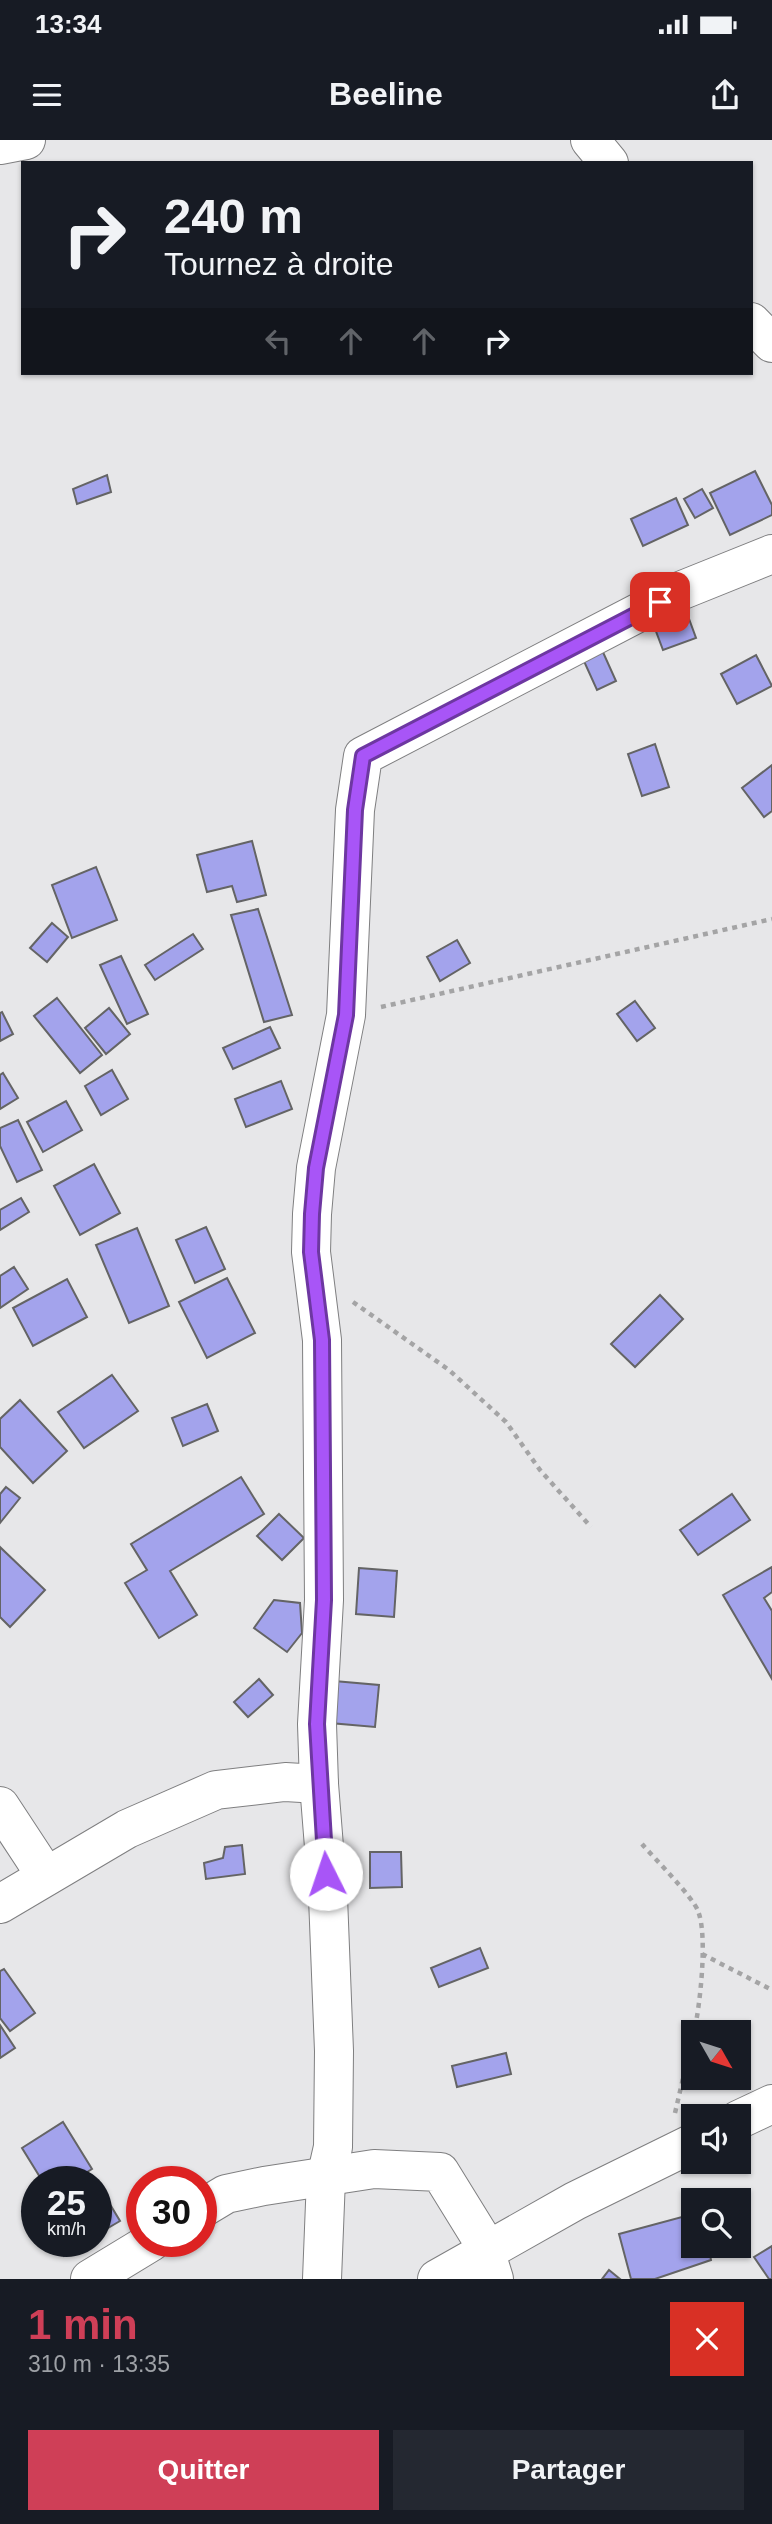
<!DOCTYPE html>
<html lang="fr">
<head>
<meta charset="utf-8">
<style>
	body { margin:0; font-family:Arial,sans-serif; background:#242831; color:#f1f3f6; height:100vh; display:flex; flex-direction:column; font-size:26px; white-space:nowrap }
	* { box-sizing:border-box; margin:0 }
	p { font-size:23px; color:#9ea1a6 }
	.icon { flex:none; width:38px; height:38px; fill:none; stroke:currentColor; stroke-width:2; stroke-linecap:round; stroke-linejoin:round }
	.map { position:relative; height:2139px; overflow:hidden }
	.drawer { display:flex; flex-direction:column; background:#171b24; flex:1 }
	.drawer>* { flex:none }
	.guide { position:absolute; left:21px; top:21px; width:732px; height:214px; border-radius:0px; box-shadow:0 2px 5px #0004; background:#171b24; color:#f1f3f6; overflow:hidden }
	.needle { width:46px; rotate:129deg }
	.tools { position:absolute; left:681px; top:1880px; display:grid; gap:14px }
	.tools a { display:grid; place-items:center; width:70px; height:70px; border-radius:0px; background:#171b24; box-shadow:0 2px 5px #0004; font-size:35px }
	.speed { position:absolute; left:21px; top:2026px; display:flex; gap:14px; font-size:35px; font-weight:700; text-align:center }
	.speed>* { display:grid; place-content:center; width:91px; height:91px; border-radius:50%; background:#171b24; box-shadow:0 2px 5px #0004; line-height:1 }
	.speed small { font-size:18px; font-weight:400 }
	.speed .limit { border:10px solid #d22; background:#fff; color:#111 }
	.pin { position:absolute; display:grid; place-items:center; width:60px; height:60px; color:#fff; margin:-30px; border-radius:14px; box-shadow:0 4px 10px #0006 }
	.me { position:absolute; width:77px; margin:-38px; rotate:356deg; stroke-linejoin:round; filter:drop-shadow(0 0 5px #0008) }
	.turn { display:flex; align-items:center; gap:24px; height:147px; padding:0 28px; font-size:32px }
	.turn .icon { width:91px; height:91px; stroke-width:2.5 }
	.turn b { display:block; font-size:49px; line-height:60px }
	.lanes { display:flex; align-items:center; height:66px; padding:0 28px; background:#0003; justify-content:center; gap:35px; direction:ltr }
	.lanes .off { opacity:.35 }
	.round { display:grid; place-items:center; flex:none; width:74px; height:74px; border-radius:0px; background:#242831 }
	.headline { display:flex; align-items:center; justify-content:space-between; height:119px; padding:0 28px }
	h1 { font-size:42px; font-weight:700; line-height:52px; color:#cf3f57 }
	.button { display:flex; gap:14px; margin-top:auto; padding:14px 28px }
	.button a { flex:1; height:80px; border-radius:0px; background:#cf3f57; color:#fff; font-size:28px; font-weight:700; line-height:80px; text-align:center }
	.button a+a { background:#242831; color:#f1f3f6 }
	.status { display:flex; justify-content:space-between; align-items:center; height:49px; padding:0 35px; background:#171b24; direction:ltr }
	.status svg { height:19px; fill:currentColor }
	header { display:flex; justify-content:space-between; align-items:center; height:91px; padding:0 28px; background:#171b24; font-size:32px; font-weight:700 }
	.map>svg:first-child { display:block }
	.building { fill:#a3a3ec; stroke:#646465; stroke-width:2 }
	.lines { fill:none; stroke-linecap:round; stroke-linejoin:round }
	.minor-casing { stroke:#7f7f80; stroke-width:40 }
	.path { stroke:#a4a4a5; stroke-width:4.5; stroke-dasharray:5 5; stroke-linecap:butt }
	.minor { stroke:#fff; stroke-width:38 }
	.route-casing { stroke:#6d37a1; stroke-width:18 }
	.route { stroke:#a855f7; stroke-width:12 }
</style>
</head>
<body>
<div class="status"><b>13:34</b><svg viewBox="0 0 49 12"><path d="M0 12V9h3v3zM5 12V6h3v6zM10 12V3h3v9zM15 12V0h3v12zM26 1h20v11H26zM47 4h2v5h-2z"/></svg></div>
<header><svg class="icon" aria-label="menu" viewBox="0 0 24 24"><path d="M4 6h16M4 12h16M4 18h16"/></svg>Beeline<svg class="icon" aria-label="share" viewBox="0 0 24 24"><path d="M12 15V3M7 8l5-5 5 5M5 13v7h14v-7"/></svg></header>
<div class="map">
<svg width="772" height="2139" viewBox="0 0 772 2139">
	<rect width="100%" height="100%" fill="#e7e7e9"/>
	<g class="building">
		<polygon points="755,331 772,365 772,375 730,395 710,353"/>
		<polygon points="107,335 111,352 77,364 73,349"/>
		<polygon points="702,349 713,368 695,378 684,359"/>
		<polygon points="676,358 688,385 643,406 631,379"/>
		<polygon points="681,457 696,498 663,510 648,470"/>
		<polygon points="602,510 616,541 597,550 583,519"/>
		<polygon points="756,515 772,546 737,564 721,534"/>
		<polygon points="655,604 669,647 642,656 628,614"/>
		<polygon points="772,625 772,671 764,677 742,648"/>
		<polygon points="252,701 266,755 237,762 232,746 207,752 197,715"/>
		<polygon points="96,727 117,780 72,798 52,745"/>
		<polygon points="258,769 292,875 264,882 231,775"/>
		<polygon points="52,783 68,797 47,822 30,808"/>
		<polygon points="193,794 203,809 155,840 145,825"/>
		<polygon points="457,800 470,823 440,841 427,817"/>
		<polygon points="121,816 148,874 127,884 100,825"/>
		<polygon points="57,858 102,915 80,933 34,876"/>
		<polygon points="635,861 655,888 637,901 617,874"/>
		<polygon points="109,868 130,894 106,914 85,888"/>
		<polygon points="2,872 13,894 0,901 0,873"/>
		<polygon points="270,887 280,908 233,929 223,908"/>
		<polygon points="112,930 128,959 101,975 85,946"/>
		<polygon points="3,933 18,958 0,969 0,935"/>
		<polygon points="281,941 292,969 246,987 235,959"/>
		<polygon points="66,961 82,990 43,1012 27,982"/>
		<polygon points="18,980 42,1030 17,1042 0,1006 0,988"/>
		<polygon points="94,1024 120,1073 80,1095 54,1046"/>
		<polygon points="21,1058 29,1072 0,1090 0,1070"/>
		<polygon points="206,1087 225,1129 195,1143 176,1100"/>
		<polygon points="137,1088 169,1166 129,1183 96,1105"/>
		<polygon points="14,1127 28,1149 0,1168 0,1136"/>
		<polygon points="227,1138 255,1193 207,1218 179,1162"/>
		<polygon points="67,1139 87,1177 33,1206 13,1168"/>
		<polygon points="660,1155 683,1179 635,1227 611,1204"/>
		<polygon points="112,1235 138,1271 84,1308 58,1272"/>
		<polygon points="20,1260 67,1311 33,1343 0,1307 0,1279"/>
		<polygon points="207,1264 218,1291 183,1306 172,1278"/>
		<polygon points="241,1337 264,1374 170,1431 197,1475 159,1498 125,1443 147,1430 131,1404"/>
		<polygon points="6,1347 20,1358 0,1383 0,1354"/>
		<polygon points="732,1354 750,1380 698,1415 680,1390"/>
		<polygon points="279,1374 304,1398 282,1420 257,1396"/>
		<polygon points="0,1407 45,1450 10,1487 0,1477"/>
		<polygon points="772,1427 772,1452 764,1458 772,1471 772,1539 723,1455"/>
		<polygon points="359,1428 397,1431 394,1477 356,1474"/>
		<polygon points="274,1460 300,1463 302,1493 287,1512 254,1488"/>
		<polygon points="259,1539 273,1555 248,1577 234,1562"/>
		<polygon points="334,1541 379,1545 375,1587 330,1583"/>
		<polygon points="242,1705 245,1734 206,1739 204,1723 223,1718 225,1707"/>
		<polygon points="370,1712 401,1712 402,1747 370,1748"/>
		<polygon points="480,1808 488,1828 439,1847 431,1828"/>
		<polygon points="4,1829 35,1873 10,1891 0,1878 0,1831"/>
		<polygon points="0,1885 15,1908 0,1918"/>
		<polygon points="506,1913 511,1934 457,1947 452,1926"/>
		<polygon points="63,1982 92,2029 71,2042 43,2042 22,2008"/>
		<polygon points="102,2051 120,2081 96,2095 96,2055"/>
		<polygon points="693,2074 693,2105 708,2105 711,2120 655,2139 631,2139 619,2094"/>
		<polygon points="54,2102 86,2102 64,2116"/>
		<polygon points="772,2106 772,2139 769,2139 754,2117"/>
		<polygon points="609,2130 620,2139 602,2139"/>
	</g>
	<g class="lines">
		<defs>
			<g id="minor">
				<polyline points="590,0 609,23"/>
				<polyline points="0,5 26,0"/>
				<polyline points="751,182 772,203"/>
				<polyline points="0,1666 46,1736"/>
				<polyline points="0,1764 127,1689 216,1650 285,1642 319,1644"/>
				<polyline points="738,1980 772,1964"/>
				<polyline points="201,2069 226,2054 264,2046 374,2029 440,2032 482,2100 494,2139"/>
				<polyline points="90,2139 151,2102"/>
				<polyline points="322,2139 326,2038 333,2007 334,1911 328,1757 319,1644 317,1584 324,1460 322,1200 311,1112 312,1074 316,1028 346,875 355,670 363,616 680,451 772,414"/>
				<polyline points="437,2139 575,2061 693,2003"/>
			</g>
		</defs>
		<use href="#minor" class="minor-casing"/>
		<g class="path">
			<polyline points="381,867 772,779"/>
			<polyline points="353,1162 449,1230 506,1282 540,1330 591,1387"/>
			<path d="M642,1704C654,1718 693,1757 698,1771C708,1795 700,1867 694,1892"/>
			<polyline points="702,1814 772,1850"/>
			<polyline points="675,1973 693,1895"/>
		</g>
		<use href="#minor" class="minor"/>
	</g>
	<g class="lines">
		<defs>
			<polyline id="route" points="326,1734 317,1584 324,1460 322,1200 311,1112 312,1074 316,1028 346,875 355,670 363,616 660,462"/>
		</defs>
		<use href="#route" class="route-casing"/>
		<use href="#route" class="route"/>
	</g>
</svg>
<div class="tools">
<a><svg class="needle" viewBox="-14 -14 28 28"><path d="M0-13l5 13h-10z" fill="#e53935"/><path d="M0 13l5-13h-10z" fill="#9ea1a6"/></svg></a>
<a><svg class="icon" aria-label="sound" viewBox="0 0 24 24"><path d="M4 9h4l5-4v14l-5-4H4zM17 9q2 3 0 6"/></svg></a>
<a><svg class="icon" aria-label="search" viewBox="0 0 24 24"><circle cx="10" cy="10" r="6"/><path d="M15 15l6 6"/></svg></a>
</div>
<div class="speed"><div>25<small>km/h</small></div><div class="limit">30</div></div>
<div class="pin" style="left:660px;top:462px;background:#d93025"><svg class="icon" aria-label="arrive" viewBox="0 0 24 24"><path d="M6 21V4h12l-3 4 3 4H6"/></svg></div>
<svg class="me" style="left:326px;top:1734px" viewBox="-20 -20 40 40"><circle r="19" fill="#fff"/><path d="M0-13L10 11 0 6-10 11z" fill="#a855f7"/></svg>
<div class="guide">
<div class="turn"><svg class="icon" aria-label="right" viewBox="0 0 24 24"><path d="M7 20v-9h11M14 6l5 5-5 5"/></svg><div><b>240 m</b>Tournez à droite</div></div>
<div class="lanes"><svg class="icon off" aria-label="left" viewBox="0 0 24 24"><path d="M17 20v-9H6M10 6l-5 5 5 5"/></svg><svg class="icon off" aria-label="ahead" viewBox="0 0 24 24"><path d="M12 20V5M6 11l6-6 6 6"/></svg><svg class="icon off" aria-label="ahead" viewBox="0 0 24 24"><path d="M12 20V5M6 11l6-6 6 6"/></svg><svg class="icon" aria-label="right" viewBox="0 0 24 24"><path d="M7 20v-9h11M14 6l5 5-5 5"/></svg></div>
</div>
</div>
<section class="drawer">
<div class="headline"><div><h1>1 min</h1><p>310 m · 13:35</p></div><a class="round" style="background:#d93025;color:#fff"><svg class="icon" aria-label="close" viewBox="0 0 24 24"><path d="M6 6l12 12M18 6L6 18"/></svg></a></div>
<div class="button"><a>Quitter</a><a>Partager</a></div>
</section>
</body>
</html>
